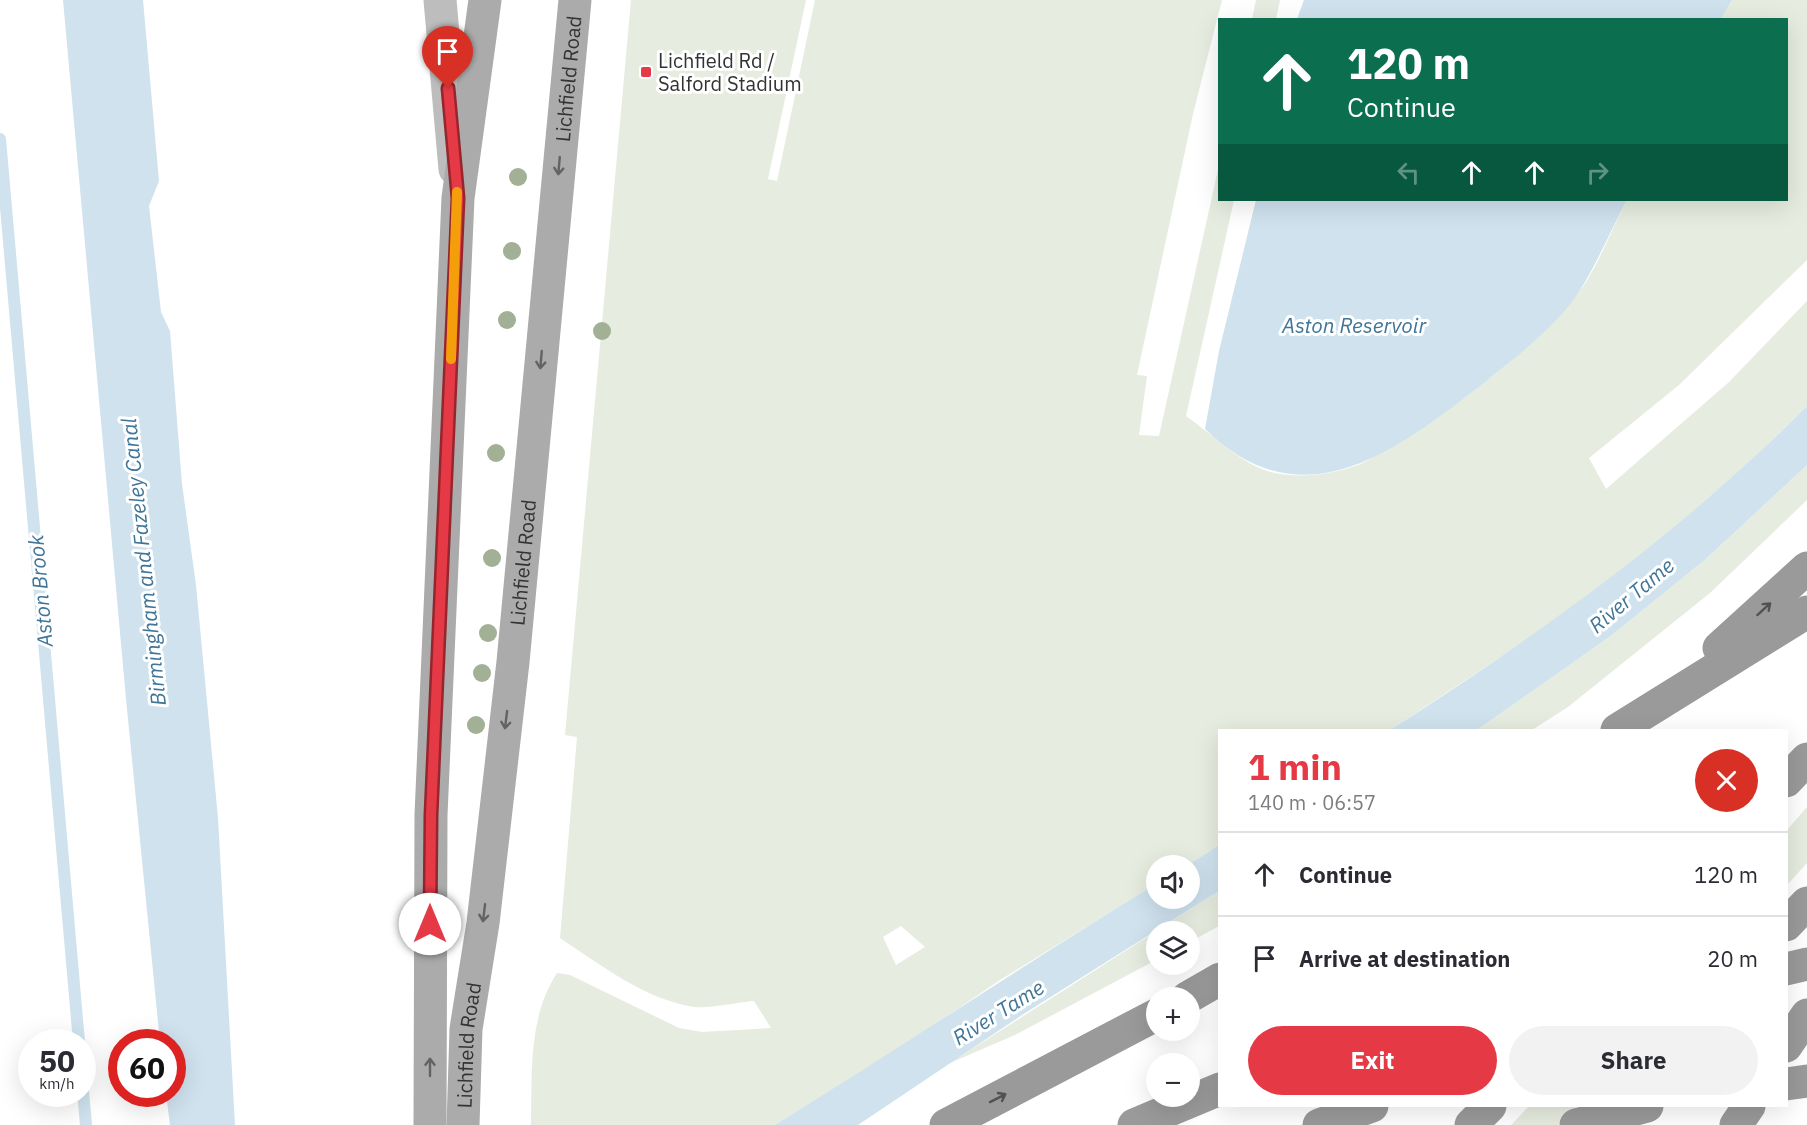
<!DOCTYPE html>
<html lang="en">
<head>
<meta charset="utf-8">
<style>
	body { margin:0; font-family:"IBM Plex Sans",sans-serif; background:#f2f2f3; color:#2b2b33; height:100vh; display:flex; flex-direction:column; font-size:22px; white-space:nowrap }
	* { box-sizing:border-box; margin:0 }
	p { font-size:20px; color:#7c7c81 }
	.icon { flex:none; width:33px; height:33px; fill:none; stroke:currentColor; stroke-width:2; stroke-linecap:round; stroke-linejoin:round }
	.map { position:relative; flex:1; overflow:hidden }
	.details { position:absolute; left:1218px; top:729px; width:570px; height:378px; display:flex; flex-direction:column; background:#fff; border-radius:0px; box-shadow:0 6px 24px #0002 }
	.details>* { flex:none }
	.top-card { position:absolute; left:1218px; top:18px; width:570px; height:183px; border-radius:0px; box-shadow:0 6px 24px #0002; background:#0b6e4f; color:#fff; overflow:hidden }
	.buttons { position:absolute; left:1146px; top:855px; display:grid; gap:12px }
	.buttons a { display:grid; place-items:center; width:54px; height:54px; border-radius:50%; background:#fff; box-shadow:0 6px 24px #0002; font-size:30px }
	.speed { position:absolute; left:18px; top:1029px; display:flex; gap:12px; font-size:30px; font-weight:700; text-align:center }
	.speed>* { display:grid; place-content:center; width:78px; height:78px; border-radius:50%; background:#fff; box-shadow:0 6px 24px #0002; line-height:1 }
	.speed small { font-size:15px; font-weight:400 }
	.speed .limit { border:9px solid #d22; background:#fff; color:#111 }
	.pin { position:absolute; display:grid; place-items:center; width:51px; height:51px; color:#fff; margin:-62px -26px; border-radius:50% 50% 50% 0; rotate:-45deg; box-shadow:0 0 6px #0007 }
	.pin .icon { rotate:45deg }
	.me { position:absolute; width:66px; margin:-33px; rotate:0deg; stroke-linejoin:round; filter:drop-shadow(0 0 4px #0008) }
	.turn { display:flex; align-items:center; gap:21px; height:126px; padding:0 30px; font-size:27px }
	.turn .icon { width:78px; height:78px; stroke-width:2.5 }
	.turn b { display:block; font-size:42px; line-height:51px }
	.lanes { display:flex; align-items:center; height:57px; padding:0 30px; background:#0003; justify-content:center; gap:30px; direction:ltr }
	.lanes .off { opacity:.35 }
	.round { display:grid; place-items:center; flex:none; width:63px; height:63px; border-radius:32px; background:#f2f2f3 }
	.head { display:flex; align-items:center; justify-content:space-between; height:102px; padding:0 30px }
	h1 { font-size:36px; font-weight:700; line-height:45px; color:#e63946 }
	.button { display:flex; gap:12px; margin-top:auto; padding:12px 30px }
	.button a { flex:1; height:69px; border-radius:36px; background:#e63946; color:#fff; font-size:24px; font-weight:700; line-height:69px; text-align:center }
	.button a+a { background:#f2f2f3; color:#2b2b33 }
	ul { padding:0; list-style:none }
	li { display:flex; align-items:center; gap:18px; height:84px; padding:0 30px; border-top:2px solid #e1e1e2 }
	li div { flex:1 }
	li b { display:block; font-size:22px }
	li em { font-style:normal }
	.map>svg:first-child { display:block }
	.green { fill:#e6ecdf; fill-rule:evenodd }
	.water { fill:#cfe2ee }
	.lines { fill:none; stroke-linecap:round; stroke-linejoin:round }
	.stream { stroke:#cfe2ee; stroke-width:12 }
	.secondary { stroke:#bdbdbd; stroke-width:33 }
	.primary { stroke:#ababab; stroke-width:33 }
	.motorway { stroke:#9a9a9a; stroke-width:33 }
	.motorway-bridge { stroke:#9a9a9a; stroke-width:33 }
	.tree { fill:#a2b095 }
	.oneway { stroke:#636363 }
	.oneway2 { stroke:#525252 }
	.route-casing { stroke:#96252e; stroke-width:15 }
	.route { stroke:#e63946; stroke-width:10 }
	.slow { stroke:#f59e0b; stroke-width:10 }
	.poi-dot { fill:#e63946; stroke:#fff; stroke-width:2 }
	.labels { text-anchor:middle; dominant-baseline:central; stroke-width:6; stroke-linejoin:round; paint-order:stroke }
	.poi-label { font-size:20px; fill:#333; stroke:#fff; text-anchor:start }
	.street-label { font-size:20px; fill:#333; stroke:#fff }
	.water-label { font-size:21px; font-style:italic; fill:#3f7597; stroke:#fff }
</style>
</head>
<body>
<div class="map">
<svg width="1807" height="1125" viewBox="0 0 1807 1125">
	<rect width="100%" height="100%" fill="#fff"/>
	<g class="green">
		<path d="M631,0H806L768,179L777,181L815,0H1222L1193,114L1137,375L1147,376L1139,435L1159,436L1219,165L1220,200H1234L1186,416C1212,434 1234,458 1264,470C1293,480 1330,475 1358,465C1374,458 1390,446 1405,437C1468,398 1528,353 1576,296C1595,273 1613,227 1627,200H1786V20L1720,19L1732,0H1807V260L1679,385L1589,458L1606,489L1729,382L1807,301V406L1734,477L1617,575L1555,621L1390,730H1220L1219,845L1188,865L1156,866V884L1000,980L887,1057L775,1125H531C532,1074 528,1017 557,973L570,975L679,1028L702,1032L771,1028L754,1001C739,1002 708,1009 694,1007C644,999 601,965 560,938L577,737L565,735ZM901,926L925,947L896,965L883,937Z"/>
		<polygon points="1256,0 1280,0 1276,19 1252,19"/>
		<polygon points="1807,465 1807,500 1710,593 1568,707 1532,730 1477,730 1612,635 1707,558"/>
		<polygon points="1807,807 1807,863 1787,885 1787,830"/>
		<polygon points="1219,891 1219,926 1190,942 1190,932 1156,932 1156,960 1015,1035 950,1063"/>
		<polygon points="1529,1106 1577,1106 1558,1125 1511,1125"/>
	</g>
	<g class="water">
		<polygon points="63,0 143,0 159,181 149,206 161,312 170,331 182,484 196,585 218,818 235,1125 170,1125 166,1094 172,1094 172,1042 160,1042 126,699"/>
		<polygon points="1304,0 1732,0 1720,20 1297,19"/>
		<path d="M1256,200H1627C1611,230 1597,263 1579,292C1557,326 1511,361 1480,386C1394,452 1302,524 1205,429L1219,351Z"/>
		<path d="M1807,406V465L1707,558L1612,635L1477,730H1390C1540,634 1681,533 1807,406Z"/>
		<path d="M1219,845V891L1022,1015L858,1125H775C903,1046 1028,962 1156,884V898H1190L1188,865Z"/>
	</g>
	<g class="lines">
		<g class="stream">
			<polyline points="0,139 79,1042"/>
			<polyline points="82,1080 86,1125"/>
		</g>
		<polyline class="secondary" points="440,0 455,169"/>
		<g class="primary">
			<polyline points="430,1125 431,815 458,198 485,0"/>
			<path id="s1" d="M463,1125L466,1029L483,923L513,662L575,0"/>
		</g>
		<g class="motorway">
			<polyline points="1719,648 1807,568"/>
			<polyline points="1617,730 1807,612"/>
			<polyline points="1786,781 1807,759"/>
			<polyline points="1786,925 1807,903"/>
			<polyline points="1786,969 1807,964"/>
			<polyline points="1187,998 1220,979"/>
			<polyline points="1786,1046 1807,1015"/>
			<polyline points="1786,1084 1807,1081"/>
			<polyline points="946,1125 1156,1015"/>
			<polyline points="1134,1125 1220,1089"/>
			<polyline points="1319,1125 1372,1106"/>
			<polyline points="1471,1125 1490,1106"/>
			<polyline points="1736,1125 1749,1106"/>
		</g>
		<polyline class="motorway-bridge" points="1576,1125 1647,1106"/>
	</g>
	<g class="tree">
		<circle cx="518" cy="177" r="9"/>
		<circle cx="512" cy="251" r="9"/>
		<circle cx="507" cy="320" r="9"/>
		<circle cx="602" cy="331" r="9"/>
		<circle cx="496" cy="453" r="9"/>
		<circle cx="492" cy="558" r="9"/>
		<circle cx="488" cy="633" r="9"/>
		<circle cx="482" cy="673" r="9"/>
		<circle cx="476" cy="725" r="9"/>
	</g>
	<defs><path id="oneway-shaft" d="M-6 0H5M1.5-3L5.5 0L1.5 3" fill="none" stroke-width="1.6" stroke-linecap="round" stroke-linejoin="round" transform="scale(1.5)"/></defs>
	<g class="oneway">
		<use href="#oneway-shaft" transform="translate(559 166) rotate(95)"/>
		<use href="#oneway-shaft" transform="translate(541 360) rotate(95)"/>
		<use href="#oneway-shaft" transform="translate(506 720) rotate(97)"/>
		<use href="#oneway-shaft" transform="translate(484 913) rotate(97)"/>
		<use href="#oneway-shaft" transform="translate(430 1067) rotate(-90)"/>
	</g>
	<g class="oneway2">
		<use href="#oneway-shaft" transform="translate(1764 609) rotate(-42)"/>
		<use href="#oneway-shaft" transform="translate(998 1098) rotate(-27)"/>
	</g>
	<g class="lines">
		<defs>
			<polyline id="route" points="430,924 431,815 458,198 448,88"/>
		</defs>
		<use href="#route" class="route-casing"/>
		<use href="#route" class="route"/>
		<polyline class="slow" points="451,359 457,192"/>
	</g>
	<rect class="poi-dot" x="640" y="66" width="12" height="12" rx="3"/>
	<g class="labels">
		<g class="poi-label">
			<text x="658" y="60">Lichfield Rd /<tspan x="658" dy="23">Salford Stadium</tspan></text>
		</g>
		<g class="street-label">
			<text stroke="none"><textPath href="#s1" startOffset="1052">Lichfield Road</textPath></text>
			<text stroke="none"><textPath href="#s1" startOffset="566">Lichfield Road</textPath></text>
			<text stroke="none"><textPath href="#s1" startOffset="80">Lichfield Road</textPath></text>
		</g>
		<g class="water-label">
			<text x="1354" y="325">Aston Reservoir</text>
			<text transform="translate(143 562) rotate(-96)">Birmingham and Fazeley Canal</text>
			<text transform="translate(40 591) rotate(-95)">Aston Brook</text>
			<text transform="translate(1631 595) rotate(-40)">River Tame</text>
			<text transform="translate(998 1012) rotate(-32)">River Tame</text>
		</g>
	</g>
</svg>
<div class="buttons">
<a><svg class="icon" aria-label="sound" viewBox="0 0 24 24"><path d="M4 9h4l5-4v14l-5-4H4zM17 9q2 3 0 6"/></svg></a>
<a><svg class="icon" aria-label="layers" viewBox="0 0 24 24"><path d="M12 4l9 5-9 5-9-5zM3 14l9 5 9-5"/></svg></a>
<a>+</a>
<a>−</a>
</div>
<div class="speed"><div>50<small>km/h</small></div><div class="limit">60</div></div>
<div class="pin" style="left:448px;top:88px;background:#d93025"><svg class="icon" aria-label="arrive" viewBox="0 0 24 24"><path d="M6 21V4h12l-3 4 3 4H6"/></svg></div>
<svg class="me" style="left:430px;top:924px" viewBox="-20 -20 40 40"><circle r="19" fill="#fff"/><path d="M0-13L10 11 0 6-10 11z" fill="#e63946"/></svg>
<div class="top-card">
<div class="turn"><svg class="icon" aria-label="ahead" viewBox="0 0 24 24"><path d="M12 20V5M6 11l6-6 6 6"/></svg><div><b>120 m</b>Continue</div></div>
<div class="lanes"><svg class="icon off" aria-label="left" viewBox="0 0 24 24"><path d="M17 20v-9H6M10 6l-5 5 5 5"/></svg><svg class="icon" aria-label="ahead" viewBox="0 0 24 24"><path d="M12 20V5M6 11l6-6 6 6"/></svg><svg class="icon" aria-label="ahead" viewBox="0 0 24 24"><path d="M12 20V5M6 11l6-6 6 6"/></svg><svg class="icon off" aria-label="right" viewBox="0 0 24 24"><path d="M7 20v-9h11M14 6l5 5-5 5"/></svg></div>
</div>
<section class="details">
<div class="head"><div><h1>1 min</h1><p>140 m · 06:57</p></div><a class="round" style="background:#d93025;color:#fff"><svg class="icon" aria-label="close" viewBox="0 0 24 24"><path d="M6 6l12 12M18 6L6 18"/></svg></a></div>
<ul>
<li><svg class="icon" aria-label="ahead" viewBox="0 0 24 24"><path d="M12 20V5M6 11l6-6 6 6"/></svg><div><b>Continue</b></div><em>120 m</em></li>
<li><svg class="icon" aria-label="arrive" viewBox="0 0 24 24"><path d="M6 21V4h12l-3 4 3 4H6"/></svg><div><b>Arrive at destination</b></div><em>20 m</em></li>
</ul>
<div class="button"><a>Exit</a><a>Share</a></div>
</section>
</div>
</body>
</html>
